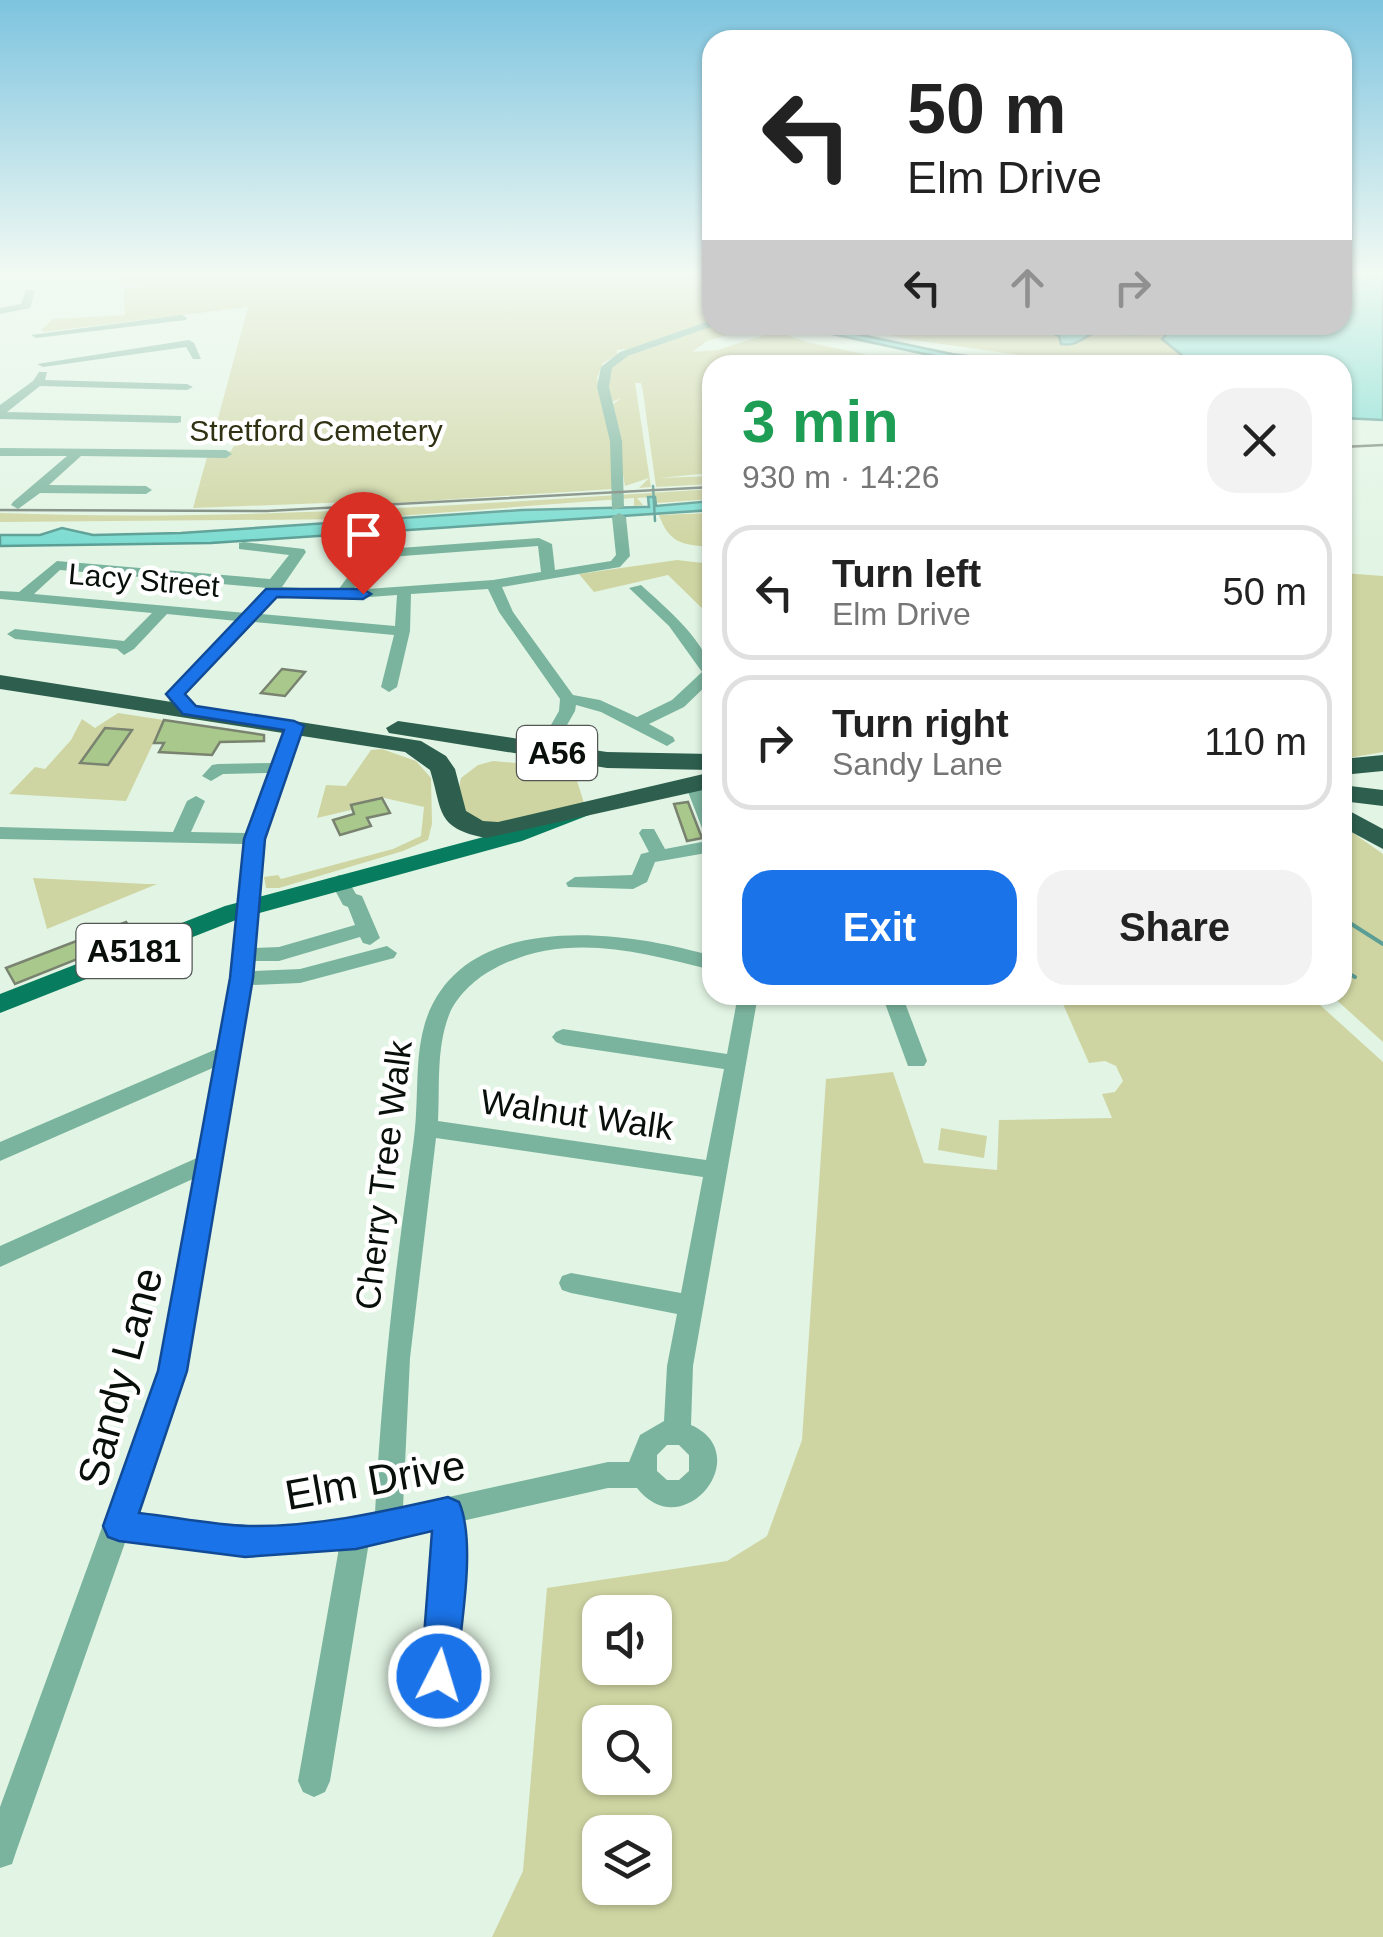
<!DOCTYPE html>
<html lang="en">
<head>
<meta charset="utf-8">
<style>
	body { margin:0; font-family:Helvetica,sans-serif; background:#f2f2f2; color:#222; height:100vh; display:flex; flex-direction:column; font-size:38px; white-space:nowrap }
	* { box-sizing:border-box; margin:0 }
	p { font-size:32px; color:#767676 }
	.icon { flex:none; width:55px; height:55px; fill:none; stroke:currentColor; stroke-width:2; stroke-linecap:round; stroke-linejoin:round }
	.map { position:relative; flex:1; overflow:hidden }
	.details { position:absolute; left:702px; top:355px; width:650px; height:650px; display:flex; flex-direction:column; background:#fff; border-radius:30px; box-shadow:0 2px 8px #0004 }
	.details>* { flex:none }
	.guide { position:absolute; left:702px; top:30px; width:650px; height:305px; border-radius:30px; box-shadow:0 2px 8px #0004; background:#fff; color:#222; overflow:hidden }
	.fabs { position:absolute; left:582px; top:1595px; display:grid; gap:20px }
	.fabs a { display:grid; place-items:center; width:90px; height:90px; border-radius:20px; background:#fff; box-shadow:0 2px 8px #0004; font-size:50px }
	.pin { position:absolute; display:grid; place-items:center; width:85px; height:85px; color:#fff; margin:-102px -42px; border-radius:50% 50% 50% 0; rotate:-45deg; box-shadow:0 0 10px #0007 }
	.pin .icon { rotate:45deg }
	.me { position:absolute; width:110px; margin:-55px; rotate:5deg; stroke-linejoin:round; filter:drop-shadow(0 0 8px #0008) }
	.turn { display:flex; align-items:center; gap:35px; height:210px; padding:0 40px; font-size:45px }
	.turn .icon { width:130px; height:130px; stroke-width:2.5 }
	.turn b { display:block; font-size:70px; line-height:85px }
	.lanes { display:flex; align-items:center; height:95px; padding:0 40px; background:#0003; justify-content:center; gap:50px; direction:ltr }
	.lanes .off { opacity:.35 }
	.round { display:grid; place-items:center; flex:none; width:105px; height:105px; border-radius:30px; background:#f2f2f2 }
	.overview { display:flex; align-items:center; justify-content:space-between; height:170px; padding:0 40px }
	h1 { font-size:60px; font-weight:700; line-height:75px; color:#1e9e55 }
	.primary-button { display:flex; gap:20px; margin-top:auto; padding:20px 40px }
	.primary-button a { flex:1; height:115px; border-radius:30px; background:#1a73e8; color:#fff; font-size:40px; font-weight:700; line-height:115px; text-align:center }
	.primary-button a+a { background:#f2f2f2; color:#222 }
	ul { padding:0; list-style:none }
	li { display:flex; align-items:center; gap:30px; height:135px; margin:0 20px 15px; padding:0 20px; border:5px solid #e0e0e0; border-radius:30px }
	li div { flex:1 }
	li b { display:block; font-size:38px }
	li em { font-style:normal }
	.map>svg:first-child { display:block }
	.green { fill:#cfd5a2; fill-rule:evenodd }
	.water { fill:#7cdcd1; stroke:#5a9e95; stroke-width:2.5 }
	.lines { fill:none; stroke-linecap:round; stroke-linejoin:round }
	.stream-far1 { stroke:#5a9e95; stroke-width:2.5 }
	.stream { stroke:#5a9e95; stroke-width:4 }
	.building { fill:#a8c98b; stroke:#798370; stroke-width:2.5 }
	.minor { fill:#7bb49e; fill-rule:evenodd }
	.major { fill:#087c5e; fill-rule:evenodd }
	.highway { fill:#2e5f4e; fill-rule:evenodd }
	.tram { stroke:#788579; stroke-width:2.5 }
	.route { fill:#1a73e8; stroke:#114b97; stroke-width:2.5 }
	.labels { text-anchor:middle; dominant-baseline:central; stroke-width:9; stroke-linejoin:round; paint-order:stroke }
	.far-park-label { font-size:30px; fill:#303213; stroke:#fff }
	.far-street-label { font-size:30px; fill:#090f0a; stroke:#fff }
	.shield { fill:#fff; stroke:#535754; stroke-width:2.5 }
	.shield-label { font-size:32px; font-weight:bold; fill:#090f0a }
	.street-label { font-size:35px; fill:#090f0a; stroke:#fff }
	.near-street-label { font-size:42px; fill:#090f0a; stroke:#fff }
</style>
</head>
<body>
<div class="map">
<svg width="1383" height="1937" viewBox="0 0 1383 1937">
	<rect width="100%" height="100%" fill="#e2f5e4"/>
	<g class="green">
		<polygon points="118,275 712,275 712,322 629,349 617,350 617,355 603,363 597,378 612,441 613,489 378,504 377,501 193,508 207,457 231,451 240,436 213,437 248,307 44,332 41,330 53,319 125,315 124,289 141,287 141,283 118,284"/>
		<polygon points="715,325 731,326 731,334 707,341 692,352 718,350 777,331 806,342 915,365 712,365 712,473 659,478 712,476 712,484 656,487 643,392 641,383 635,383 651,487 639,488 649,478 625,486 611,406 621,398 610,403 608,374 613,373 608,372 623,358"/>
		<path d="M848,325H1036L1079,343C1102,323 1133,345 1153,325H1175L1169,328L1194,365H1091L906,339Z"/>
		<path d="M712,489V499L657,503L655,497L637,498L643,505L634,506V498L359,519L0,522V513C238,522 475,504 712,489Z"/>
		<path d="M712,513V547C684,545 669,544 659,515Z"/>
		<polygon points="677,560 712,564 712,618 668,575 594,592 579,574"/>
		<polygon points="1342,573 1383,576 1383,752 1343,759"/>
		<polygon points="118,713 164,720 126,801 9,794 35,767 45,769 71,740 82,719 95,728"/>
		<polygon points="382,749 416,761 431,778 432,824 428,840 403,851 279,888 266,888 264,877 278,875 281,879 393,849 421,836 424,807 380,797 351,805 351,810 317,818 326,785 346,786 371,750"/>
		<path d="M493,761L573,768L584,803C551,811 443,853 461,778L478,765Z"/>
		<polygon points="1343,826 1383,854 1383,1042 1331,995 1342,995"/>
		<polygon points="33,878 146,884 157,884 47,929"/>
		<path d="M1059,995H1309L1383,1062V1937H492L523,1871L547,1588L727,1561L767,1536L802,1440L826,1079L893,1072L924,1163L997,1170L999,1120L1112,1118L1102,1094L1115,1092L1123,1081L1116,1066L1105,1061L1089,1063ZM600,1612H655V1668H600ZM655,1722V1778H600V1722ZM655,1832V1888H600V1832Z"/>
		<polygon points="941,1128 987,1136 984,1158 938,1150"/>
	</g>
	<g class="water">
		<polygon points="1343,275 1383,275 1383,420 1343,418 1342,365 1194,365 1162,339 1175,325 1342,325"/>
		<polygon points="790,325 813,325 952,354 1036,365 948,359"/>
		<path d="M1036,325H1153V326C1135,342 1120,329 1099,332C1083,335 1079,347 1061,344L1059,336Z"/>
		<polygon points="648,497 655,497 656,506 712,501 712,510 211,543 0,546 0,535 40,535 62,528 93,535 181,533 522,510 643,507 649,507"/>
	</g>
	<g class="lines">
		<polyline class="stream-far1" points="653,486 655,521"/>
		<g class="stream">
			<polyline points="1342,918 1383,944"/>
			<polyline points="1342,970 1355,977"/>
		</g>
	</g>
	<g class="building">
		<polygon points="282,669 305,672 285,696 261,693"/>
		<polygon points="164,720 264,735 264,741 220,742 212,755 159,752 164,743 154,743"/>
		<polygon points="105,728 132,730 108,765 80,763"/>
		<polygon points="382,798 390,813 367,818 371,826 340,835 333,820 354,814 351,805"/>
		<polygon points="688,802 702,838 687,841 674,804"/>
		<polygon points="126,922 135,936 15,984 6,968"/>
	</g>
	<g class="lines">
		<g class="minor">
			<polygon points="26,289 35,291 30,308 0,314 0,308 21,304"/>
			<polygon points="182,315 187,318 186,320 36,338 31,335"/>
			<polygon points="712,320 712,325 716,325 628,356 612,368 609,387 622,441 624,507 612,510 610,441 597,387 601,367 620,352"/>
			<polygon points="189,340 194,343 201,359 193,359 186,347 43,367 37,364"/>
			<polygon points="39,372 47,372 45,380 187,384 193,387 187,390 40,386 7,412 181,416 181,422 177,423 0,419 0,405 33,381"/>
			<polygon points="0,448 226,450 232,454 226,458 81,456 49,485 146,486 152,490 146,494 40,493 18,509 11,505 13,502 67,456 0,456"/>
			<path d="M619,513L626,517L630,556L620,567L502,587L513,612L573,695L600,700L637,717L672,700L702,672L669,626L629,588L641,585C666,608 712,645 712,680L684,707L649,724L673,737L675,741L667,746L601,712L576,705L575,711L550,755H538L536,751L559,711L560,699L499,612L488,589L411,594L410,631L397,687L389,692L381,687L394,635L253,622L183,694L198,710L190,715L170,703L167,693L237,621L167,614L134,649L124,655L117,649L15,639L7,634L15,629L124,641L152,613L0,599V591L19,592L57,561L270,579L289,555L239,549V543L244,542L304,549L306,552L282,587L338,590L367,551L372,550L539,538L552,544L555,570L611,561L616,555L612,517ZM538,546L541,572L493,580L353,590L376,558ZM60,570L267,588L268,590L246,613L34,594ZM397,595L395,626L261,614L279,596L342,599Z"/>
			<path d="M295,722L303,727L263,839L254,948L279,947L355,925L348,907L343,905L330,881L339,875L346,877L356,894L362,896L380,938L370,945L363,943L360,937L279,961H253V971L300,969L387,946L397,953L394,958L300,983L251,985L185,1371L135,1514L245,1528L320,1525L375,1513C381,1401 392,1293 408,1181C411,1159 415,1136 416,1114C418,1084 416,1053 425,1023C461,908 625,930 712,956V970C638,951 561,930 490,971C474,980 456,997 449,1015C436,1049 440,1086 438,1121L706,1160L724,1069L563,1045L556,1042L552,1037L556,1032L563,1029L727,1054L738,995H758L693,1366L691,1425C757,1454 683,1547 637,1488H608L462,1521L463,1557L454,1676L450,1687L439,1691L428,1687L424,1676L435,1557L434,1527L369,1542L330,1781L325,1792L314,1797L303,1792L298,1781L339,1548C269,1564 196,1549 126,1540L16,1852L12,1864L0,1868V1807L159,1371L195,1178L0,1267V1246L199,1157L215,1067L0,1161V1142L219,1048L232,978L244,844L0,839V827L173,832L187,801L196,796L205,801L191,832L247,833L270,773L223,774L211,781L202,776L212,765L218,764L273,763L287,727ZM436,1138L703,1177L681,1293L571,1273L562,1276L559,1283L562,1290L571,1293L677,1314L667,1366L664,1421L640,1435L629,1462H608L403,1507L410,1358ZM667,1445H679L689,1455V1471L679,1480H667L657,1471V1455Z"/>
			<path d="M694,779C717,790 712,830 712,852L655,862L647,882L633,889L568,887L566,883L575,877L632,875L641,854L649,852L639,833L642,829H654L665,849L707,841L685,784Z"/>
			<polygon points="882,995 902,995 927,1061 924,1066 908,1066"/>
		</g>
		<polygon class="major" points="581,803 589,805 592,810 589,815 522,841 241,918 0,1013 0,994 225,906 506,831"/>
		<g class="highway">
			<path d="M0,675L421,741L446,756L455,769L466,811L483,821L498,822L712,772V788L486,838C435,828 443,811 430,770L405,752L0,689Z"/>
			<polygon points="398,721 607,752 712,754 712,770 607,768 389,733 386,728"/>
			<polygon points="1383,755 1383,771 1342,775 1342,759"/>
			<polygon points="1342,785 1383,790 1383,806 1342,801"/>
			<polygon points="1342,807 1383,829 1383,849 1342,827"/>
		</g>
		<g class="tram">
			<polyline points="1342,447 1383,445"/>
			<polyline points="0,510 267,511 712,487"/>
		</g>
	</g>
	<linearGradient id="sky" x2="0" y2="1"><stop stop-color="#7dc4df"/><stop offset="0.5" stop-color="#f2faf3"/><stop offset="1" stop-color="#f2faf3" stop-opacity="0"/></linearGradient>
	<rect width="1383" height="546" fill="url(#sky)"/>
	<path class="route" d="M266,589H363L371,594L363,599L277,597L185,694L196,706L294,721L304,726L265,839L253,978L187,1371L139,1513C175,1517 212,1525 248,1526C317,1527 381,1512 448,1497L459,1502C477,1543 460,1630 456,1676L451,1688L439,1694L427,1688L421,1676L432,1531L356,1549L245,1557L119,1541L108,1537L103,1526L158,1371L230,978L244,839L284,730L183,714L166,694Z"/>
	<g class="labels">
		<g class="far-park-label">
			<text x="316" y="430">Stretford Cemetery</text>
		</g>
		<g class="far-street-label">
			<text transform="translate(144 580) rotate(5)">Lacy Street</text>
		</g>
		<g class="shield">
			<rect x="517" y="726" width="80" height="54" rx="8"/>
			<rect x="76.5" y="924" width="115" height="54" rx="8"/>
		</g>
		<g class="shield-label">
			<text x="557" y="753">A56</text>
			<text x="134" y="951">A5181</text>
		</g>
		<g class="street-label">
			<text transform="translate(577 1114) rotate(8)">Walnut Walk</text>
			<text transform="translate(383 1175) rotate(-83)">Cherry Tree Walk</text>
		</g>
		<g class="near-street-label">
			<text transform="translate(120 1377) rotate(-75)">Sandy Lane</text>
			<text transform="translate(375 1480) rotate(-10)">Elm Drive</text>
		</g>
	</g>
</svg>
<div class="fabs">
<a><svg class="icon" aria-label="sound" viewBox="0 0 24 24"><path d="M4 9h4l5-4v14l-5-4H4zM17 9q2 3 0 6"/></svg></a>
<a><svg class="icon" aria-label="search" viewBox="0 0 24 24"><circle cx="10" cy="10" r="6"/><path d="M15 15l6 6"/></svg></a>
<a><svg class="icon" aria-label="layers" viewBox="0 0 24 24"><path d="M12 4l9 5-9 5-9-5zM3 14l9 5 9-5"/></svg></a>
</div>
<div class="pin" style="left:363px;top:594px;background:#d93025"><svg class="icon" aria-label="arrive" viewBox="0 0 24 24"><path d="M6 21V4h12l-3 4 3 4H6"/></svg></div>
<svg class="me" style="left:439px;top:1676px" viewBox="-20 -20 40 40"><circle r="17" fill="#1a73e8" stroke="#fff" stroke-width="3"/><path d="M0-11L8 9 0 5-8 9z" fill="#fff"/></svg>
<div class="guide">
<div class="turn"><svg class="icon" aria-label="left" viewBox="0 0 24 24"><path d="M17 20v-9H6M10 6l-5 5 5 5"/></svg><div><b>50 m</b>Elm Drive</div></div>
<div class="lanes"><svg class="icon" aria-label="left" viewBox="0 0 24 24"><path d="M17 20v-9H6M10 6l-5 5 5 5"/></svg><svg class="icon off" aria-label="ahead" viewBox="0 0 24 24"><path d="M12 20V5M6 11l6-6 6 6"/></svg><svg class="icon off" aria-label="right" viewBox="0 0 24 24"><path d="M7 20v-9h11M14 6l5 5-5 5"/></svg></div>
</div>
<section class="details">
<div class="overview"><div><h1>3 min</h1><p>930 m · 14:26</p></div><a class="round"><svg class="icon" aria-label="close" viewBox="0 0 24 24"><path d="M6 6l12 12M18 6L6 18"/></svg></a></div>
<ul>
<li><svg class="icon" aria-label="left" viewBox="0 0 24 24"><path d="M17 20v-9H6M10 6l-5 5 5 5"/></svg><div><b>Turn left</b><p>Elm Drive</p></div><em>50 m</em></li>
<li><svg class="icon" aria-label="right" viewBox="0 0 24 24"><path d="M7 20v-9h11M14 6l5 5-5 5"/></svg><div><b>Turn right</b><p>Sandy Lane</p></div><em>110 m</em></li>
</ul>
<div class="primary-button"><a>Exit</a><a>Share</a></div>
</section>
</div>
</body>
</html>
